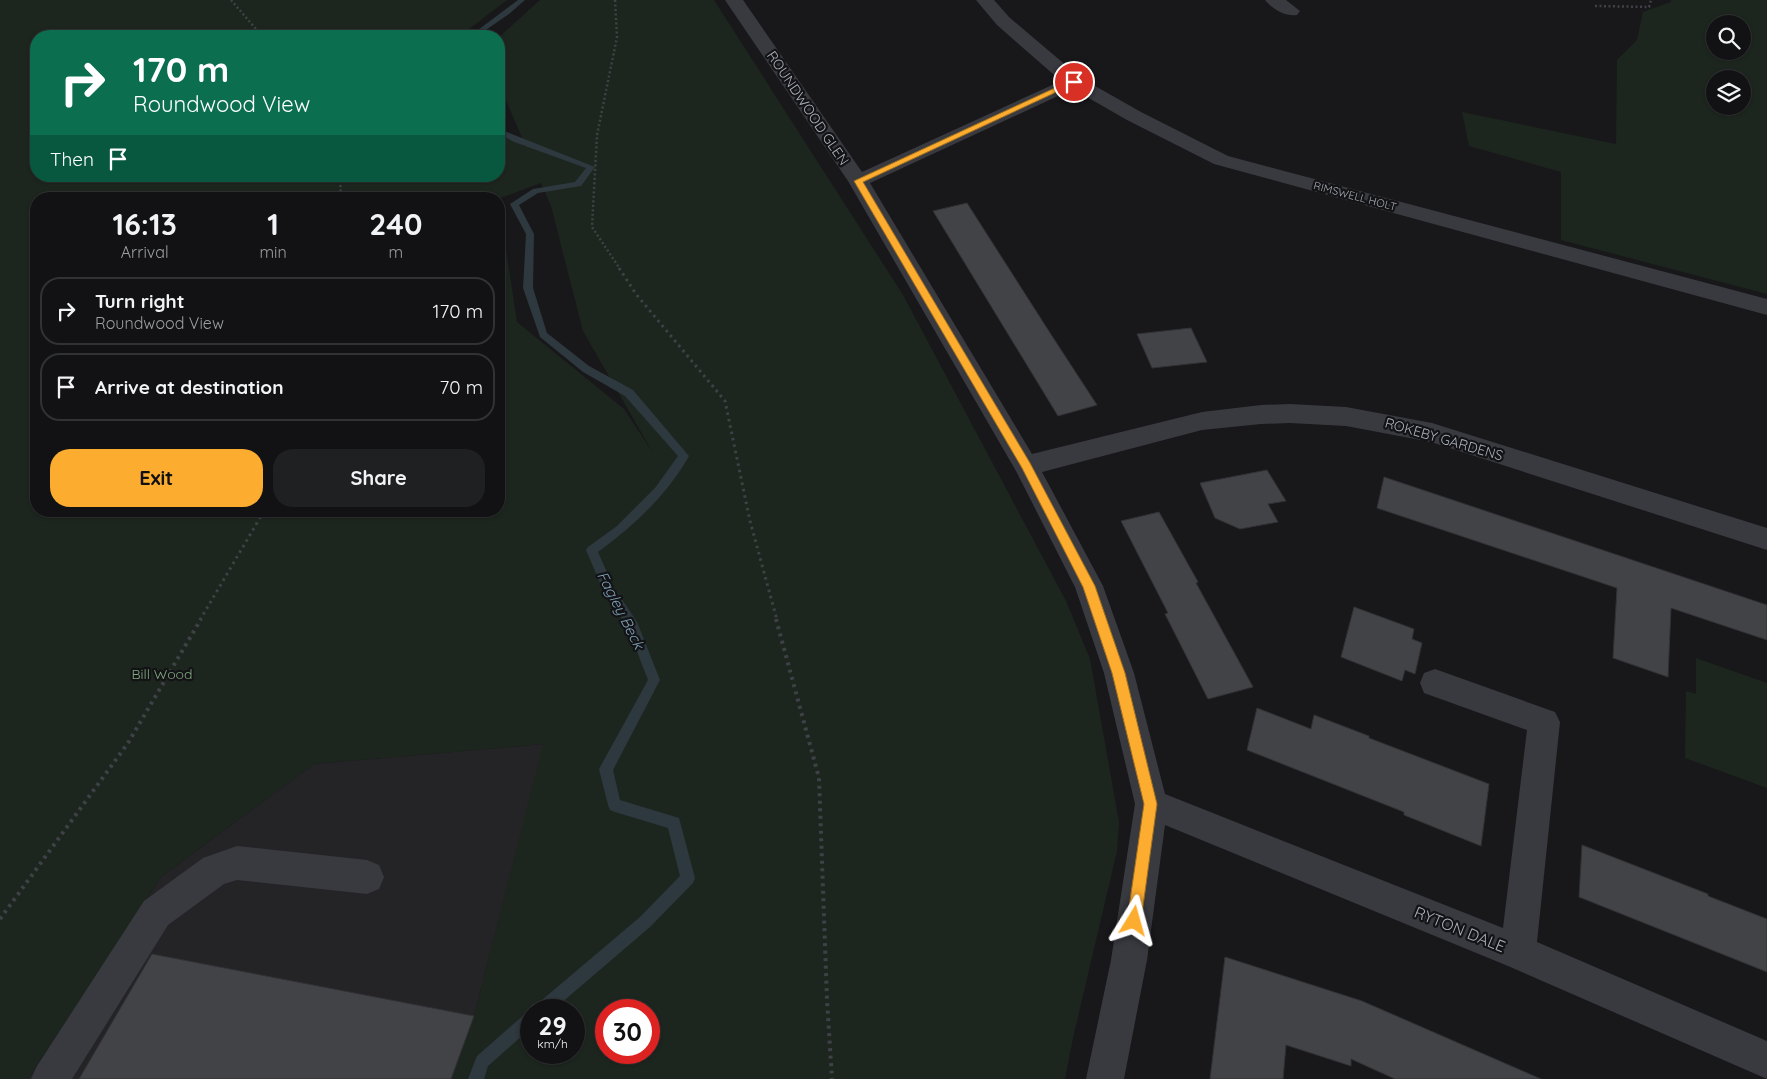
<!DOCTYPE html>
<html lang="en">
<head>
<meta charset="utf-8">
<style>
	body { margin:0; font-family:Quicksand,sans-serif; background:#1f2022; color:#f1f3f6; height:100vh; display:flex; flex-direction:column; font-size:19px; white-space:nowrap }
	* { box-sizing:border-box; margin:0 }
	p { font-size:16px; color:#9c9ea0 }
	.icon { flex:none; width:28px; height:28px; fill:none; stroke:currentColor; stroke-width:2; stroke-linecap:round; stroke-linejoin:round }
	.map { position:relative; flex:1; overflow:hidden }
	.sheet { position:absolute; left:30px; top:192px; width:475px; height:325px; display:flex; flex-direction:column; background:#121214; border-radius:20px; box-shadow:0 1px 4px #0004,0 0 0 1px #313234 }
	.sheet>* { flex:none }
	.top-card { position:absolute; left:30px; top:30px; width:475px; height:152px; border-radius:20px; box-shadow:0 1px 4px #0004,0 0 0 1px #313234; background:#0b6e4f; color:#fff; overflow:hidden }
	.fabs { position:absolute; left:1706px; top:15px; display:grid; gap:10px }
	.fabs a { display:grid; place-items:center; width:45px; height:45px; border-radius:50%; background:#121214; box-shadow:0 1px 4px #0004,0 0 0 1px #313234; font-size:25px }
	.speed { position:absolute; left:520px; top:999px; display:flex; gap:10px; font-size:25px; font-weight:700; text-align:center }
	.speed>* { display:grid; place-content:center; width:65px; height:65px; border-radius:50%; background:#121214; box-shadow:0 1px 4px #0004,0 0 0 1px #313234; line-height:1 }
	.speed small { font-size:12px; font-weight:400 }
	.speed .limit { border:8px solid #d22; background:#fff; color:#111 }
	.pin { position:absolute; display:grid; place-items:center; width:42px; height:42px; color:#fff; margin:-21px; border:2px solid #fff; border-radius:50%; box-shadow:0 1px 5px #0007 }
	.me { position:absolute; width:55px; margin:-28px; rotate:8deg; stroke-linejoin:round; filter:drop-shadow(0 0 4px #0008) }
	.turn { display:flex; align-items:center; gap:18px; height:105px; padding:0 20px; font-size:22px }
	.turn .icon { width:65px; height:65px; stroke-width:2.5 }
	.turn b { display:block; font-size:35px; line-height:42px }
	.then { display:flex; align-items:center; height:48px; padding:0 20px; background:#0003; gap:10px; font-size:19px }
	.eta { display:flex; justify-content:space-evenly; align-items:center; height:85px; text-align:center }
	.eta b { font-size:30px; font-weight:800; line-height:35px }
	.action { display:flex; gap:10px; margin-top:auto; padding:10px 20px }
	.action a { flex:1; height:58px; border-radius:20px; background:#fcac2e; color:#111; font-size:20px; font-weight:800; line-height:58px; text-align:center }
	.action a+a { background:#1f2022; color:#f1f3f6 }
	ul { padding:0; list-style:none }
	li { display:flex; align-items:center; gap:15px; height:68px; margin:0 10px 8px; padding:0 10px; border:2px solid #313234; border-radius:20px }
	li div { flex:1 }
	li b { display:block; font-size:19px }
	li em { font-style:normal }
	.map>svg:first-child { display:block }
	.built { fill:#242427 }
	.green { fill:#1d261e; fill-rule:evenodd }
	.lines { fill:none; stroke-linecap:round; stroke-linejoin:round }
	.stream { fill:#2d383f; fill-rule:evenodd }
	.building { fill:#424347; stroke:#323236 }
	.path-far2 { stroke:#3f4147; stroke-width:2.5; stroke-dasharray:2 2.5; stroke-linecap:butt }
	.path-far1 { stroke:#3f4147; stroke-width:3; stroke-dasharray:2.5 4; stroke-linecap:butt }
	.path { stroke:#3f4147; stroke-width:4; stroke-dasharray:3 4.5; stroke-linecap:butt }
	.minor { fill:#393a40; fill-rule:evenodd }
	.route { fill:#fcac2e; stroke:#a4701e }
	.labels { text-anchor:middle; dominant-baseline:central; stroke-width:4.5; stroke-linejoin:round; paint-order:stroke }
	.far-street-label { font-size:11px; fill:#a9b0bb; stroke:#131315 }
	.street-label { font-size:14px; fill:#a9b0bb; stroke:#131315 }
	.park-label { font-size:14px; fill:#7fa780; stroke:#131315 }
	.water-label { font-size:15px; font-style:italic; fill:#7fa0b7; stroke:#131315 }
	.near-street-label { font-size:16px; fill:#a9b0bb; stroke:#131315 }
</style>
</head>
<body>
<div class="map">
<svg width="1767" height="1079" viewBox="0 0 1767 1079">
	<rect width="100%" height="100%" fill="#18181a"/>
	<polygon class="built" points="544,744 474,1016 451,1079 28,1079 161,877 314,764"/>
	<g class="green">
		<path d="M0,0H507L460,36H36V176H499V133L526,147L499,84V37L540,0H714L903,295L1066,601L1090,659L1119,822L1117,851L1073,1038L1065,1079H451L474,1016L543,744L314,764L161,877L28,1079H0ZM541,183L551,206L583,331L653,453L624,409L517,322L499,203V511H36V199H498ZM531,1010H574V1052H531ZM606,1010H649V1052H606Z"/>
		<path d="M1671,0H1767V294L1561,240V172L1469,146L1462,112L1616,144L1617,60L1637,40L1643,12L1671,2ZM1715,24H1742V51H1715ZM1715,79H1742V106H1715Z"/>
		<polygon points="1696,658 1767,683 1767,788 1685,758 1686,691 1696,694"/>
	</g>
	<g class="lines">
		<g class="stream">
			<polygon points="518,0 525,0 509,14 477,36 470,36"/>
			<path d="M499,129L595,167L581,186L538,193L519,205L534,234L533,288L547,333L589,366L633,390L689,456C667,495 634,526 598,552L613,586L637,622L660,680L613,770L620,800L679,818L695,878L693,883L650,927L553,1010H534L536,1005L640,917L680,876L668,828L615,812L610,810L608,805L599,769L648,680L628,628L604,592L586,550L588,547L617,526L655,488L678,456L625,396L583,372L540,337L523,288L526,234L510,204L533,189L575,182L586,168L514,142L499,134Z"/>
			<polygon points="531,1010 531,1028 488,1066 484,1079 468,1079 477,1056 526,1013"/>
		</g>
	</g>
	<g class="building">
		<polygon points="967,203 1052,336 1097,405 1058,416 933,211"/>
		<polygon points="1191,328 1207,362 1152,368 1137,334"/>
		<polygon points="1267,470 1286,501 1268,504 1278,522 1240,529 1215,518 1200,483"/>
		<polygon points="1384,477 1767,605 1767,640 1671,608 1668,677 1613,658 1617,588 1377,508"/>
		<polygon points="1159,512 1198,582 1196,583 1253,687 1208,699 1165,614 1168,613 1121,521"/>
		<polygon points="1354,607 1414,629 1412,639 1422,643 1415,674 1405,670 1402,681 1341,657"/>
		<polygon points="1257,708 1311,729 1314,715 1369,736 1369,738 1489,784 1481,846 1404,815 1404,812 1247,750"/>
		<polygon points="1582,845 1708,894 1708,896 1767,919 1767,972 1579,897"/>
		<polygon points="152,954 474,1016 451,1079 79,1079"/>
		<polygon points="1225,957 1362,1001 1541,1079 1395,1079 1351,1059 1351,1066 1286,1045 1283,1079 1210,1079"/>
	</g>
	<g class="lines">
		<g class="path-far2">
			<polyline points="231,0 262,36"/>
			<polyline points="615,0 617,37 597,135 592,227 620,269"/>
			<polyline points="1595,6 1649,7 1651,0"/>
			<polyline points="340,176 341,199"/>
		</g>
		<g class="path-far1">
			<polyline points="619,268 636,294 725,401 750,521 777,620"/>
			<polyline points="200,620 264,511"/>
		</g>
		<g class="path">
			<polyline points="776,619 819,778 827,1000 832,1079"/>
			<polyline points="0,919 128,743 201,619"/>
		</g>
		<g class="minor">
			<polygon points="725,0 743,0 862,172 1061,81 997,25 976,0 994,0 1009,17 1081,78 1141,112 1228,156 1767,299 1767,315 1214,164 1127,120 1073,89 870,183 1032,454 1202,412 1261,405 1290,404 1346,407 1432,423 1767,528 1767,550 1431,442 1346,426 1290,423 1261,424 1202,430 1042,472 1103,586 1134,673 1165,794 1503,928 1527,730 1424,693 1420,683 1424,673 1435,669 1555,712 1560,722 1537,942 1767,1041 1767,1079 1508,966 1165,825 1147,960 1124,1079 1086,1079 1111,960 1135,804 1104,673 1075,587 1016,471 848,181"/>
			<path d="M1265,0H1286L1300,11L1297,15C1286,17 1272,9 1265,0Z"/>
			<polygon points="237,846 367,860 379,865 384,877 379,889 367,894 237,880 224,884 168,925 72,1079 31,1079 37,1066 144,901 203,858"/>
		</g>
	</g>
	<polygon class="route" points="1072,80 1078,82 863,182 1030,463 1095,586 1125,673 1157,804 1141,921 1139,926 1134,928 1129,926 1127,921 1144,804 1112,673 1083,587 1022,468 854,181"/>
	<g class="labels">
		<g class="far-street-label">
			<text transform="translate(1355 196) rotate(15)">RIMSWELL HOLT</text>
		</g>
		<g class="street-label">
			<text transform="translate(808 108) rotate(56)">ROUNDWOOD GLEN</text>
			<text transform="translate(1444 439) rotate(16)">ROKEBY GARDENS</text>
		</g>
		<g class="park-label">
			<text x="162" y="674">Bill Wood</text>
		</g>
		<g class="water-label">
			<text transform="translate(621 610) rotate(63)">Fagley Beck</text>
		</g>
		<g class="near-street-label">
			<text transform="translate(1460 929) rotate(22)">RYTON DALE</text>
		</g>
	</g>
</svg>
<div class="fabs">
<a><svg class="icon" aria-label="search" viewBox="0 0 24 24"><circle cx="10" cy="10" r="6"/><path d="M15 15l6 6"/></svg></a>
<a><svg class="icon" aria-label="layers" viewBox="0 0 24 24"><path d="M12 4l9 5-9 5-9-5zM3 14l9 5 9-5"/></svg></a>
</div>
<div class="speed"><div>29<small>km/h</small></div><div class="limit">30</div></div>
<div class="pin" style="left:1074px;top:82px;background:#d93025"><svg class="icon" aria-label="arrive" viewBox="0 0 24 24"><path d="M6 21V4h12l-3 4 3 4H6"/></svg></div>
<svg class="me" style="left:1134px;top:921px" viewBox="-20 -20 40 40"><path d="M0-17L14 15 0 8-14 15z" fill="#fcac2e" stroke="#fff" stroke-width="4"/></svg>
<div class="top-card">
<div class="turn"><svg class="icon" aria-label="right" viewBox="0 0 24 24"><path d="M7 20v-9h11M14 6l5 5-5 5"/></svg><div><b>170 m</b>Roundwood View</div></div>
<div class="then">Then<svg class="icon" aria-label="arrive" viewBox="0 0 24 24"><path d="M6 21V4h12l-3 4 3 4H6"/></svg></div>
</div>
<section class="sheet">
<div class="eta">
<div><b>16:13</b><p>Arrival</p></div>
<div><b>1</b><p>min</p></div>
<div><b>240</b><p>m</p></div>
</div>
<ul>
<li><svg class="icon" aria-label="right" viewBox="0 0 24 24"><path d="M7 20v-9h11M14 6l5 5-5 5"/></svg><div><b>Turn right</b><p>Roundwood View</p></div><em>170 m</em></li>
<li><svg class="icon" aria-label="arrive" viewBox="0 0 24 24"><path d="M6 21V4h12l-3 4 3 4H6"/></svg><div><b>Arrive at destination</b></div><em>70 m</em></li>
</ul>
<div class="action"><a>Exit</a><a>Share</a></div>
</section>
</div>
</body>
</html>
